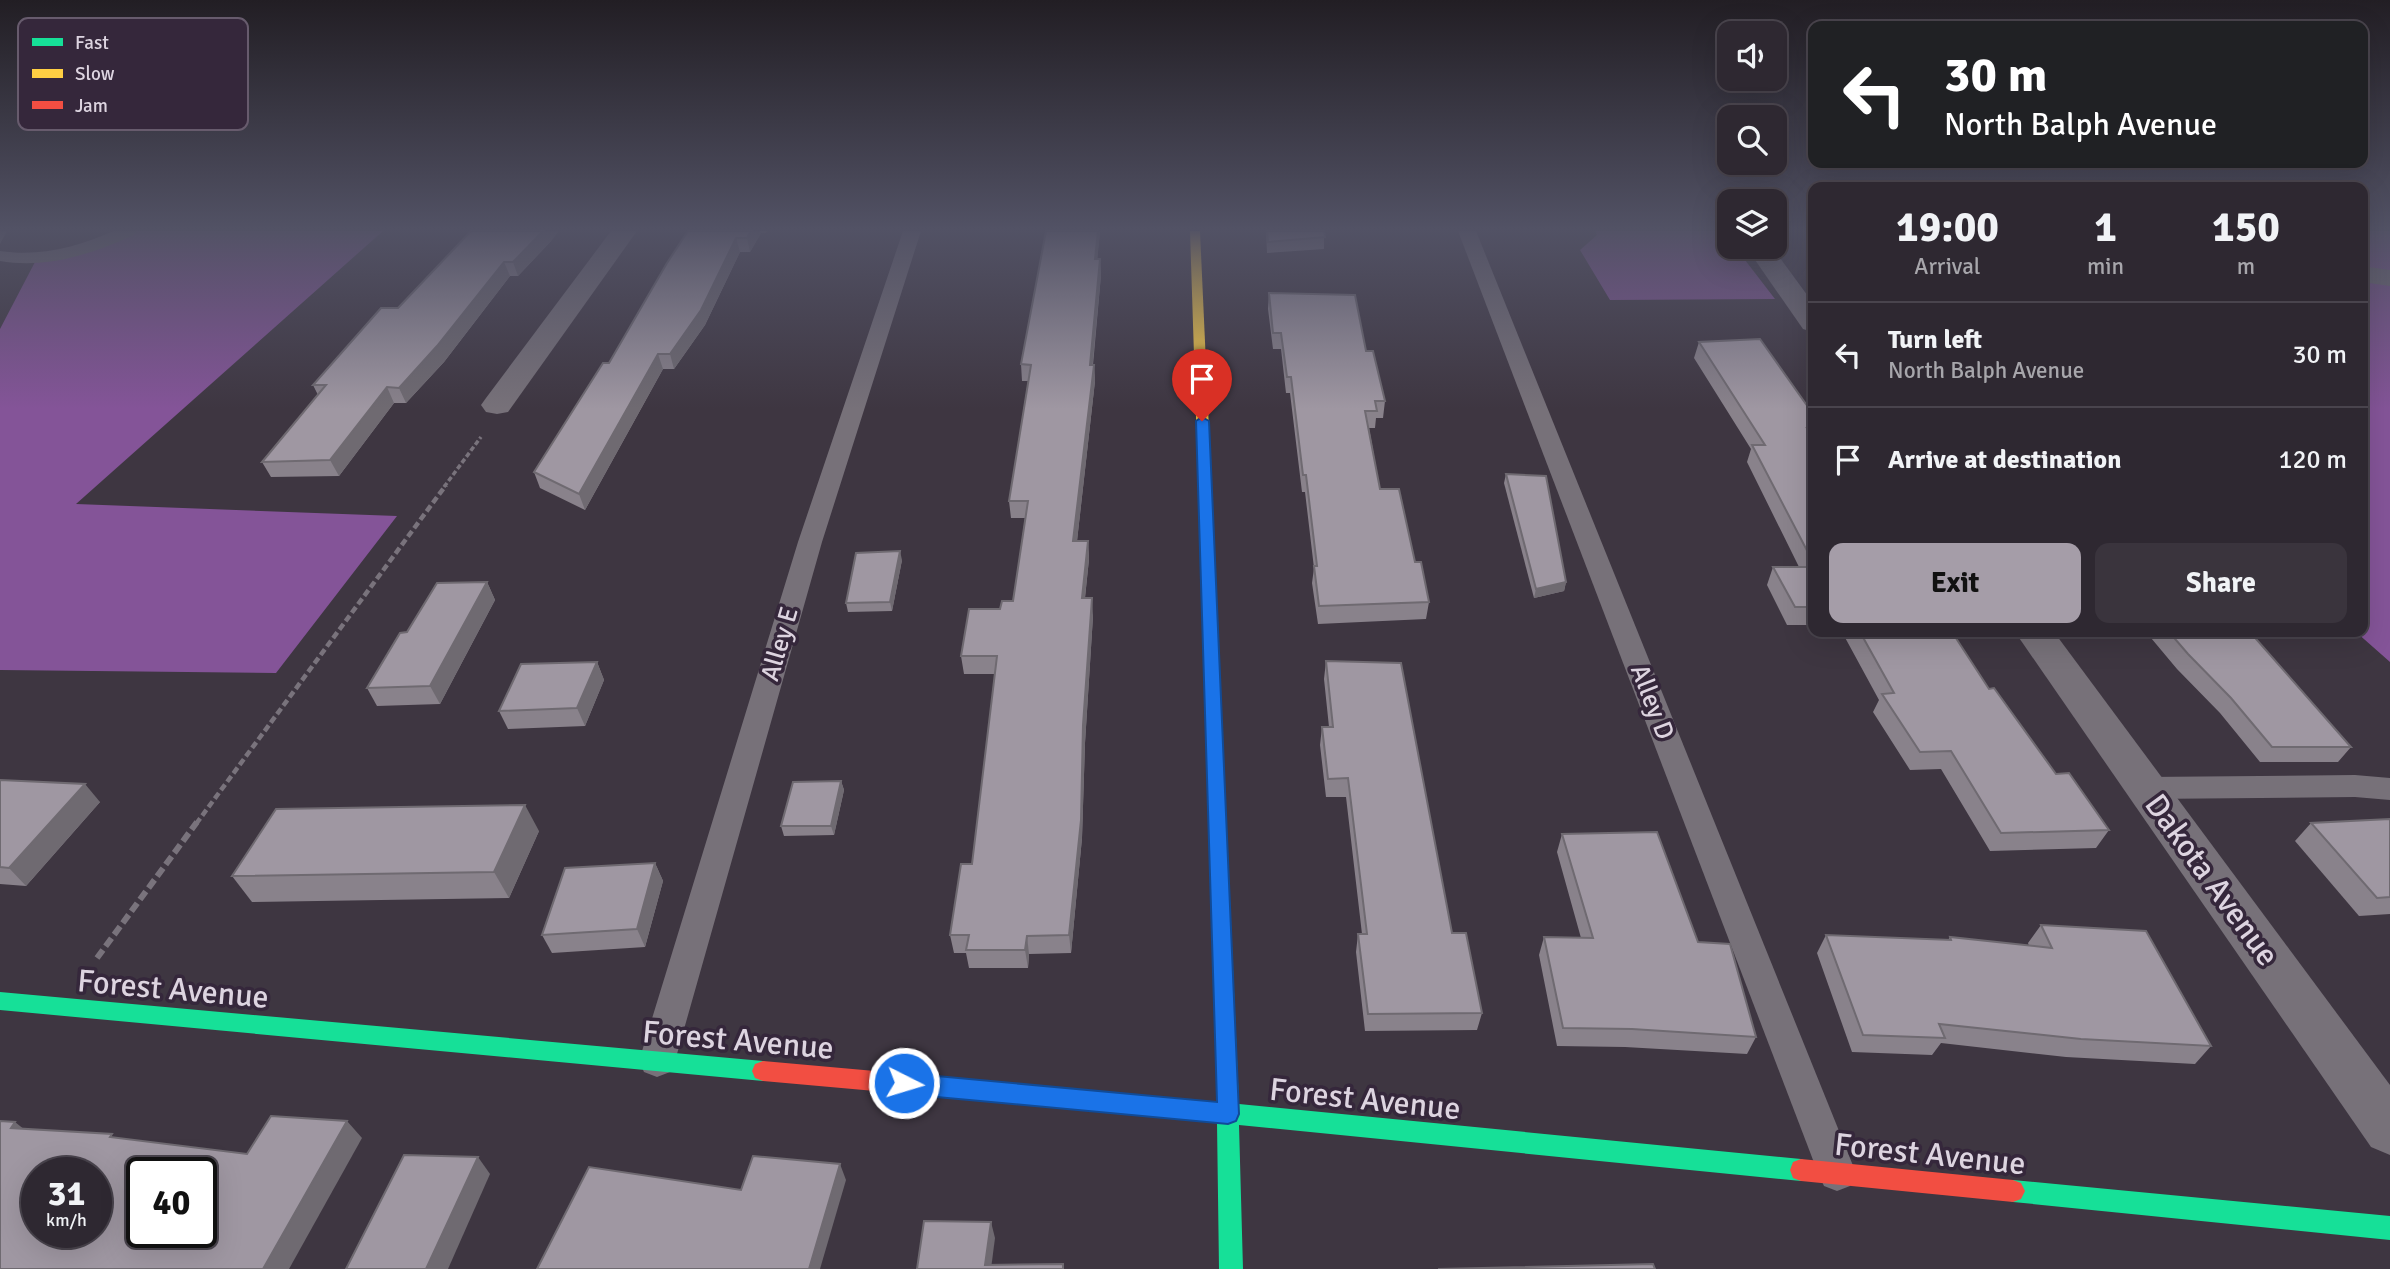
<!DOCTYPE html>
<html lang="en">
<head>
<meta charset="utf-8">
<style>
	body { margin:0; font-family:Signika,sans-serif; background:#3a343d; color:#f1f3f6; height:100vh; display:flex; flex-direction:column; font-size:26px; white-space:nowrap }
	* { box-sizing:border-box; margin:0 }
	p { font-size:23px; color:#a7a6ab }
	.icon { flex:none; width:38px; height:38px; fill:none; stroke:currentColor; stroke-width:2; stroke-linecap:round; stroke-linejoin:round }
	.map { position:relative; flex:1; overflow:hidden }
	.side { position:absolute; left:1808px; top:182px; width:560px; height:455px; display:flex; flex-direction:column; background:#2e2831; border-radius:14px; box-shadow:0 7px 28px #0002,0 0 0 2px #49444d }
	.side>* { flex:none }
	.hud { position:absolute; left:1808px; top:21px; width:560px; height:147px; border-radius:14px; box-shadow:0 7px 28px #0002,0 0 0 2px #49444d; background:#202124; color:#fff; overflow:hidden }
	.fabs { position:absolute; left:1717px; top:21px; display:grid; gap:14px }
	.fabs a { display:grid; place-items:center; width:70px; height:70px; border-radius:14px; background:#2e2831; box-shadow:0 7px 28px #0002,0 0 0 2px #49444d; font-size:35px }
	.speed { position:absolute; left:21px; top:1157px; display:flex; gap:14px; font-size:35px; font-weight:700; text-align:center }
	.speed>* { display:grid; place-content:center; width:91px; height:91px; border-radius:50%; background:#2e2831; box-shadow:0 7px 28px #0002,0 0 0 2px #49444d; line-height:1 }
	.speed small { font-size:18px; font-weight:400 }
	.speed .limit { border:4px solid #111; border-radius:10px; background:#fff; color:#111 }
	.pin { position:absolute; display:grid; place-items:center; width:60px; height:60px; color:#fff; margin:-72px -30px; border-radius:50% 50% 50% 0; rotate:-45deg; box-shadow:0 0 7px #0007 }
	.pin .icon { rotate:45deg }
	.me { position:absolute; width:77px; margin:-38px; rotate:95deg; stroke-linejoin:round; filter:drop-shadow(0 0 5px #0008) }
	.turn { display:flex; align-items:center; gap:24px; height:147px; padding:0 21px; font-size:32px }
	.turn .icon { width:91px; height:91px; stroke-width:2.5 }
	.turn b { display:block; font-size:49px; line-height:60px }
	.eta { display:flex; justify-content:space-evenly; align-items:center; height:119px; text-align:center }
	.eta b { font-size:42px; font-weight:700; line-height:49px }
	.primary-button { display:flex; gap:14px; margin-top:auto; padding:14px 21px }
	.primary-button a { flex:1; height:80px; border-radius:14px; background:#a59da8; color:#111; font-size:28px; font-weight:700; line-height:80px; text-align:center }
	.primary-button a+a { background:#3a343d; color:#f1f3f6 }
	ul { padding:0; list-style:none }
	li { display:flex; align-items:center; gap:21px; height:105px; padding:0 21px; border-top:2px solid #49444d }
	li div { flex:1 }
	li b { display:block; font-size:26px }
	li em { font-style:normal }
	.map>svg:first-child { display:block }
	.forest { fill:#845498 }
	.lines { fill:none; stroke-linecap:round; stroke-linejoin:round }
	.path-far2 { stroke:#79737c; stroke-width:3.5; stroke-dasharray:5 2.5; stroke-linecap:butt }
	.path-far1 { stroke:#79737c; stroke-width:4.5; stroke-dasharray:7 3.5; stroke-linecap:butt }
	.path { stroke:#79737c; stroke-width:6; stroke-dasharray:10 4.5; stroke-linecap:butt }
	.lane { fill:#777179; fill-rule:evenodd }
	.street { fill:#777179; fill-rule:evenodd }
	.fast { fill:#16e098; fill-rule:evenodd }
	.slow { fill:#ffcf43; fill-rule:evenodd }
	.jam { fill:#f24e42; fill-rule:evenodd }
	.wall { fill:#89828b }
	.shaded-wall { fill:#6f6a71 }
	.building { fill:#9f97a2; stroke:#6f6a71; stroke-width:2; fill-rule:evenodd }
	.route { fill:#1a73e8; stroke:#114b97; stroke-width:2 }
	.labels { text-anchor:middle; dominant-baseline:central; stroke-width:7; stroke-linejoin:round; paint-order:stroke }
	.street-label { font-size:26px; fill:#ddd4e0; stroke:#35273b }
	.near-street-label { font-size:32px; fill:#ddd4e0; stroke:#35273b }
	.key { fill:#35273b; stroke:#675b6d; stroke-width:2 }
	.key-label { font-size:19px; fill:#ddd4e0 }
</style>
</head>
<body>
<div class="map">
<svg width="2390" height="1269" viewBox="0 0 2390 1269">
	<rect width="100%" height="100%" fill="#3e3641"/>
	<g class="forest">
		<polygon points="116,231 383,231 76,504 397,516 276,673 0,670 0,329 35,262"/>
		<polygon points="1595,231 1722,231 1729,239 1729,247 1735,247 1775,299 1610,300 1580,250 1597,235"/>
		<polygon points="2363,231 2390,231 2390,662 2356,632 2362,632"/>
	</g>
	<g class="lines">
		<polyline class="path-far2" points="444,487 481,437"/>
		<polyline class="path-far1" points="196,824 446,485"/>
		<polyline class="path" points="97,958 197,822"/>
		<g class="lane">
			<path d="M114,231H137L134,235C92,254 47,269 0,261V251C40,257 77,247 114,231Z"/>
			<polygon points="903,231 921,231 822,542 675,1061 670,1072 657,1077 644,1072 639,1061 798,542"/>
			<polygon points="1458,231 1476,231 1856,1173 1850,1186 1837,1191 1824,1186 1818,1173"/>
			<polygon points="2355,775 2390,778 2390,800 2355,797 2146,799 2136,796 2131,788 2136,780 2146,777"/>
		</g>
		<g class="street">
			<polygon points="611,231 637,231 508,412 497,414 486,412 481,405 486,398"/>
			<polygon points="1746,247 1772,247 1813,303 1813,332 1803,329"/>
			<polygon points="2362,266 2390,270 2390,286 2362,282"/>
			<polygon points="2015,632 2054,632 2390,1085 2390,1155 2371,1147"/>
		</g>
		<g class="fast">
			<polygon points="1207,537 1214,541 1239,1104 1801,1159 1809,1162 1812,1170 1809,1178 1801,1181 1239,1125 1243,1269 1219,1269 1217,1123 1152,1116 1144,1113 1141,1106 1144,1099 1152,1096 1217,1102 1200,541"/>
			<polygon points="0,992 763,1061 771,1064 774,1071 771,1078 763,1081 0,1010"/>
			<polygon points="2013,1180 2390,1216 2390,1240 2013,1202 2005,1199 2001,1191 2005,1183"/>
		</g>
		<g class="slow">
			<polygon points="1190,231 1200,231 1214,541 1207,545 1200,541"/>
			<polygon points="942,1077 1152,1096 1160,1099 1163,1106 1160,1113 1152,1116 942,1097 934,1094 931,1087 934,1080"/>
		</g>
		<g class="jam">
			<polygon points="763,1061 942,1077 950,1080 953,1087 950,1094 942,1097 763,1081 755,1078 752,1071 755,1064"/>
			<polygon points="1801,1159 2013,1180 2021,1183 2025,1191 2021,1199 2013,1202 1801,1181 1793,1178 1790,1170 1793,1162"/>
		</g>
	</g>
	<g class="wall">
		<polygon points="688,231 767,231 766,233 761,233 750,252 740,252 705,325 674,369 663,369 585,510 540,488 534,472 609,363"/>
		<polygon points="1046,231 1100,231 1097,259 1100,259 1101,275 1093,365 1094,365 1095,381 1077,541 1088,541 1089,559 1085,598 1093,616 1085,743 1082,838 1071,953 1029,954 1028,968 969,968 966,953 954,953 950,935 972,864 995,674 964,674 961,656 1000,609 1013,601 1025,518 1011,518 1009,501 1028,381 1022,381 1021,364"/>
		<polygon points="1266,231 1324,231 1324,249 1267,253"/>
		<polygon points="552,240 518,276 510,276 444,362 406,403 394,403 339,476 271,477 262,462 318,395 313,385 398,308"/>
		<polygon points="1269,293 1366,351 1385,401 1383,418 1376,418 1375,428 1369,428 1380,489 1415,562 1429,602 1426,619 1318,624 1312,583 1314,568 1305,492 1302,492 1290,393 1286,393 1281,349 1273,349 1268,309"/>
		<polygon points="1699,342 1813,414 1813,625 1787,625 1767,585 1773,567 1799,567 1747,462 1751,449 1694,358"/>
		<polygon points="1506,474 1566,582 1564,591 1534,598 1504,483"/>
		<polygon points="902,560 892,611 848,612 846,603"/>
		<polygon points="487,582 495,600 440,704 377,706 367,688"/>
		<polygon points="1842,632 1952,632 1989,689 2056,774 2109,830 2096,848 1990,851 1941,769 1910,770 1873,712 1879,700"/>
		<polygon points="2146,632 2250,632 2351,747 2338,762 2260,762 2220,713 2177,669"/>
		<polygon points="1326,661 1452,933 1482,1013 1477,1030 1365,1031 1356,952 1358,934 1362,934 1346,797 1326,797 1320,745 1322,727 1329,727 1324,679"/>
		<polygon points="597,662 604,680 585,726 508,729 499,711"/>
		<polygon points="0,780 100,802 26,886 0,884"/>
		<polygon points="841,781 844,790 834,835 784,836 781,826"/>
		<polygon points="2390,819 2390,914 2359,916 2295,841 2311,823"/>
		<polygon points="539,831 509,898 252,902 232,876"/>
		<polygon points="1562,834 1698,942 1756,1037 1747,1054 1625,1047 1557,1046 1539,955 1544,937 1581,938 1557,852"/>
		<polygon points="655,863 663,881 645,947 552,953 542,935"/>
		<polygon points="2041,925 2211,1046 2195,1064 2066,1057 1941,1043 1932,1055 1852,1052 1817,953 1826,935 1948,940 1950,937 2029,946 2028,943"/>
	</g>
	<g class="shaded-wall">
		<polygon points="0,231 7,231 0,244"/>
		<polygon points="543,231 559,231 552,240 518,276 513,262"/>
		<polygon points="751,231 760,231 761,233 750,252 747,238"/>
		<polygon points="1098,231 1100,231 1096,275 1095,259"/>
		<polygon points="736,238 740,252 705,325 674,369 670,354"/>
		<polygon points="1100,259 1101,275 1091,381 1090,365"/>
		<polygon points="504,262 510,276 444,362 406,403 399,388"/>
		<polygon points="658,354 663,369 585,510 579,494"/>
		<polygon points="1094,365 1095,381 1075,559 1073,541"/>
		<polygon points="387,387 394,403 339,476 330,460"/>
		<polygon points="1088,541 1089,559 1083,616 1082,598"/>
		<polygon points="900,551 902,560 892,611 890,602"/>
		<polygon points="487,582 495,600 440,704 430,686"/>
		<polygon points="1566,582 1564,591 1534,598 1536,589"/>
		<polygon points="1092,598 1093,616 1085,743 1082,838 1071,953 1069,935"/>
		<polygon points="597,662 604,680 585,726 577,708"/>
		<polygon points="841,781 844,790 834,835 831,826"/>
		<polygon points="85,784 100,802 26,886 9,868"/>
		<polygon points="525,805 539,831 509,898 494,872"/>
		<polygon points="655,863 663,881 645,947 637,929"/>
		<polygon points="1027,936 1029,954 1028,968 1025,950"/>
		<polygon points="347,1121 362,1138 289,1269 263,1269"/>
		<polygon points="15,1122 35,1138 11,1128"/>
		<polygon points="478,1157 490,1174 448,1269 426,1269"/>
		<polygon points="840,1164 846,1180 820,1269 809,1269"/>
		<polygon points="991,1222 995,1238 991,1269 985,1265"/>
	</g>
	<g class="building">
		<polygon points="471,231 543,231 513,262 504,262 437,346 399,388 387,387 330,460 262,462 326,385 313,385 381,308 398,308"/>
		<polygon points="688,231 751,231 747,238 736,238 701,310 670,354 658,354 579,494 534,472 603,363 609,363 667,263"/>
		<polygon points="1046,231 1098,231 1095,259 1100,259 1090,365 1094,365 1073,541 1088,541 1082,598 1092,598 1083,725 1081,820 1069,935 1027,936 1025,950 966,950 969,935 950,935 961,864 972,864 997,656 961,656 969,609 1000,609 1002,601 1013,601 1028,501 1009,501 1031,365 1021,364"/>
		<polygon points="1267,231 1324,231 1325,237 1268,242"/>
		<polygon points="1269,293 1355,295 1366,351 1373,351 1385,401 1375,401 1377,411 1365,411 1380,489 1399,489 1415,562 1421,562 1429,602 1319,606 1314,566 1317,566 1306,475 1303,475 1291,377 1287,377 1281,333 1273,333"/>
		<polygon points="1760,339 1813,414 1813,428 1807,428 1813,438 1813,562 1752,445 1765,445 1699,342"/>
		<polygon points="1506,474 1546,476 1566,582 1536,589"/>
		<polygon points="900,551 890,602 846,603 856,553"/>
		<polygon points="1773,567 1813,567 1813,607 1795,607"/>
		<polygon points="487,582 430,686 367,688 400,633 407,632 437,583"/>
		<polygon points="1860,632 1952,632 1989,689 1994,688 2056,774 2069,773 2109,830 2001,833 1951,751 1920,752 1882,694 1894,693"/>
		<polygon points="2169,632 2250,632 2351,747 2272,747 2231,698 2188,654"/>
		<polygon points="1326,661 1401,663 1452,933 1466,933 1482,1013 1368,1014 1358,934 1367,934 1348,778 1328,779 1322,727 1333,727"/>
		<polygon points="597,662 577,708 499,711 521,664"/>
		<polygon points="0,780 85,784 9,868 0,867"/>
		<polygon points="841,781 831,826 781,826 793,782"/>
		<polygon points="525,805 494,872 232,876 276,809"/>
		<polygon points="2390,819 2390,897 2377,898 2311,823"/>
		<polygon points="1657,832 1698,942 1730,944 1756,1037 1632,1029 1563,1028 1544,937 1593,938 1562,834"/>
		<polygon points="655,863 637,929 542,935 565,868"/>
		<polygon points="2041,925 2146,931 2211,1046 2081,1039 1939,1024 1945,1038 1863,1035 1826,935 1951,940 1950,937 2052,948"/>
		<path d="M271,1116L347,1121L263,1269H0V1121L15,1122L11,1128L112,1134L110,1137L247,1154ZM37,1172H96V1232H37ZM142,1172H201V1232H142Z"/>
		<polygon points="404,1155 478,1157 426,1269 346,1269"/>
		<polygon points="753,1156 840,1164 809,1269 537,1269 589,1167 741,1190"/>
		<polygon points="924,1221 991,1222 985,1265 1063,1264 1063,1269 917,1269"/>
		<polygon points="1653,1264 1655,1269 1438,1269"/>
	</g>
	<linearGradient id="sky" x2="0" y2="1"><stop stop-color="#221e24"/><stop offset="0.56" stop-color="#525265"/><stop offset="1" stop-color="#525265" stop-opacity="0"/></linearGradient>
	<rect width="2390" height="409" fill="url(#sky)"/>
	<polygon class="route" points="1202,417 1209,421 1239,1114 1236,1121 1228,1124 904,1094 896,1091 893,1083 896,1076 904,1073 1217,1102 1196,421"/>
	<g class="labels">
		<g class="street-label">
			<text transform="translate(780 644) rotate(-74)">Alley E</text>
			<text transform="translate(1652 702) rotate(69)">Alley D</text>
		</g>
		<g class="near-street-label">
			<text transform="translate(2212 880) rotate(54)">Dakota Avenue</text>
			<text transform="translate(173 989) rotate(5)">Forest Avenue</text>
			<text transform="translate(738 1040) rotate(5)">Forest Avenue</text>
			<text transform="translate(1365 1099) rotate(6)">Forest Avenue</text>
			<text transform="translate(1930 1154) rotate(6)">Forest Avenue</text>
		</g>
	</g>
	<rect x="18" y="18" width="230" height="112" rx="10" class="key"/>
	<rect x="32" y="38" width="31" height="8" fill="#16e098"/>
	<rect x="32" y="69" width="31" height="9" fill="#ffcf43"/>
	<rect x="32" y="101" width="31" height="8" fill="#f24e42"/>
	<g class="key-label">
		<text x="75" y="49">Fast</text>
		<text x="75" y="80">Slow</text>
		<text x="75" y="112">Jam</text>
	</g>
</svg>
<div class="fabs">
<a><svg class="icon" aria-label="sound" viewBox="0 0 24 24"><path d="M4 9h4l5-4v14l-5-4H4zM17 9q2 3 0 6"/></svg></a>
<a><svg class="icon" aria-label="search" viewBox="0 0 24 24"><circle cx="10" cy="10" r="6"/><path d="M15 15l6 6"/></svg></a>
<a><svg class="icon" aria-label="layers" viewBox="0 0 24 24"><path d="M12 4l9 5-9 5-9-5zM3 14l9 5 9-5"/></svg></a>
</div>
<div class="speed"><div>31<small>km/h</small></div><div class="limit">40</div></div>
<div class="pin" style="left:1202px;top:421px;background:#d93025"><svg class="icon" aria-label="arrive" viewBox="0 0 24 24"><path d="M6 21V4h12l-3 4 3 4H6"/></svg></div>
<svg class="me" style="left:904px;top:1083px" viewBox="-20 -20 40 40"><circle r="17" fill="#1a73e8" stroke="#fff" stroke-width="3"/><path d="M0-11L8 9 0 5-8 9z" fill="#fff"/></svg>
<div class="hud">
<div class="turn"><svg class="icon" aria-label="left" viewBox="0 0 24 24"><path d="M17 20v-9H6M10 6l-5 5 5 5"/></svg><div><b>30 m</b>North Balph Avenue</div></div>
</div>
<section class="side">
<div class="eta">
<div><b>19:00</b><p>Arrival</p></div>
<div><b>1</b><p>min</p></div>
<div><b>150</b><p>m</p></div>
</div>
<ul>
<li><svg class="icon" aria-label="left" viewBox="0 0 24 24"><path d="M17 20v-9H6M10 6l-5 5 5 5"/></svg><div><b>Turn left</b><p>North Balph Avenue</p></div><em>30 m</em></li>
<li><svg class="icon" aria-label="arrive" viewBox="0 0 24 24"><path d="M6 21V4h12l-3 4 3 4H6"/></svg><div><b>Arrive at destination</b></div><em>120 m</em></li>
</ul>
<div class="primary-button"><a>Exit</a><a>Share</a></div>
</section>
</div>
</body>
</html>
